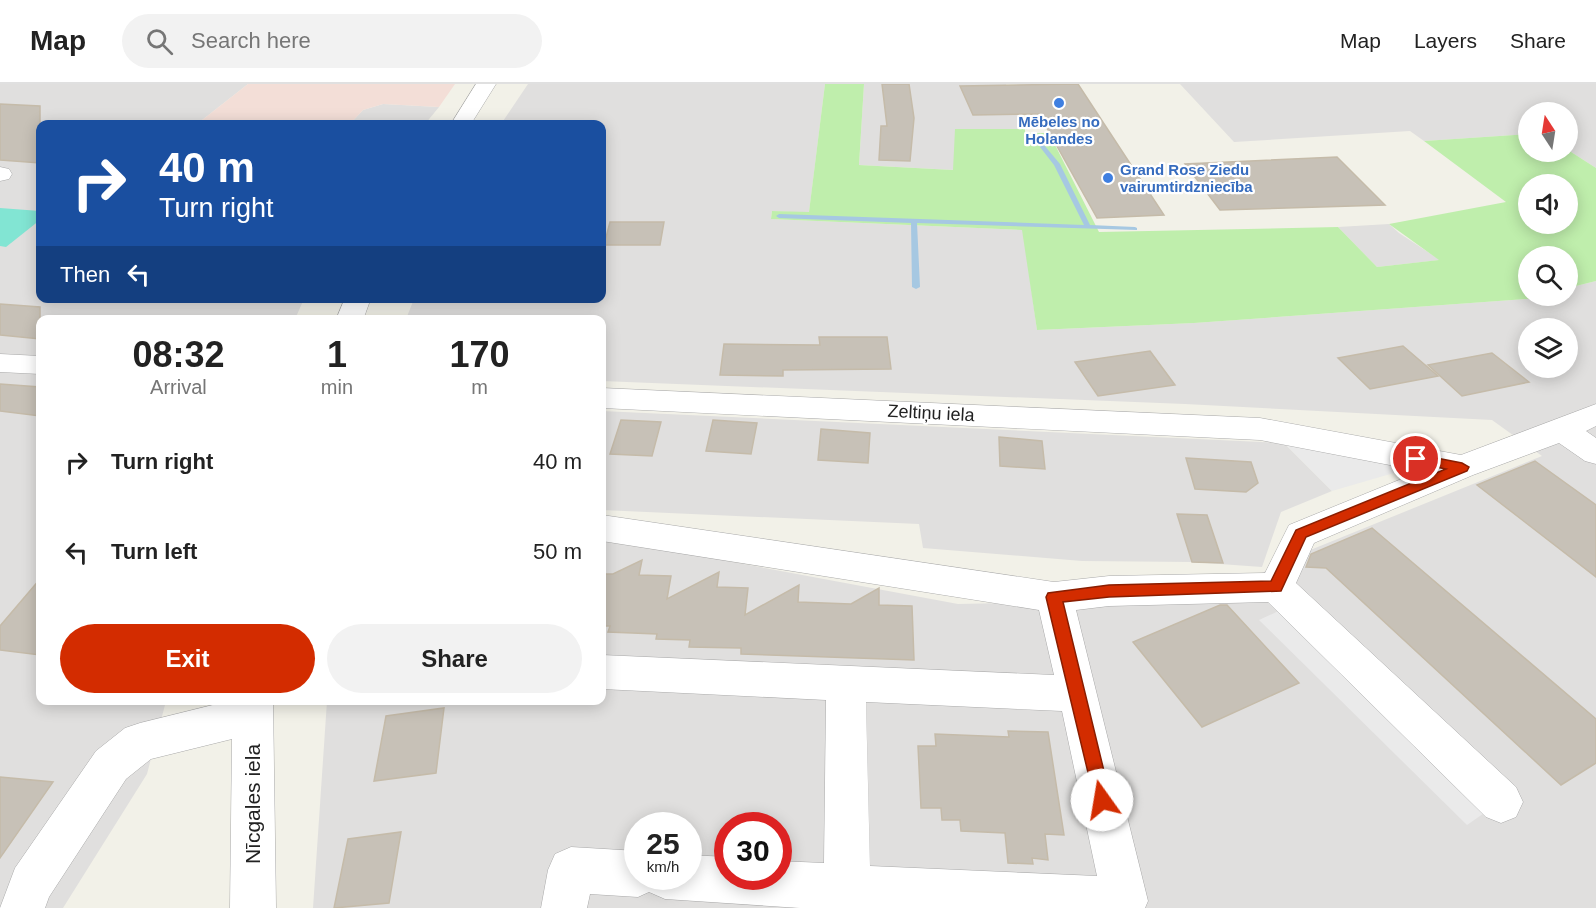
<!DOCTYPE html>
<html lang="en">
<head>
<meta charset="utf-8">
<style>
	body { margin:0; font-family:Helvetica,sans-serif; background:#f2f2f2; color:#222; height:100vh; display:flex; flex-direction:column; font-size:22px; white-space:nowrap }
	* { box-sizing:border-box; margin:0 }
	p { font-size:20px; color:#767676 }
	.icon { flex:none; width:33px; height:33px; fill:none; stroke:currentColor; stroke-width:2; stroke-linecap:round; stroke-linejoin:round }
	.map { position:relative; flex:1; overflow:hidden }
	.panel { position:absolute; left:36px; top:231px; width:570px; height:390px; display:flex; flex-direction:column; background:#fff; border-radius:12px; box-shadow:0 3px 15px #0003 }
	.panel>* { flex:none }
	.guide { position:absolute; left:36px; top:36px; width:570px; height:183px; border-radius:12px; box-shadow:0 3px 15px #0003; background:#1a4fa0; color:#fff; overflow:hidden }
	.needle { width:39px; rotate:348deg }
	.controls { position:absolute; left:1518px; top:18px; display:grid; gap:12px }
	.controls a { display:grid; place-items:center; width:60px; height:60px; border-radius:50%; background:#fff; box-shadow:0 3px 15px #0003; font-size:30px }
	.speed { position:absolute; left:624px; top:728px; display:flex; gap:12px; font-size:30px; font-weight:700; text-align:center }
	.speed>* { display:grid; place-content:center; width:78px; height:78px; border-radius:50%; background:#fff; box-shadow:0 3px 15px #0003; line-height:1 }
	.speed small { font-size:15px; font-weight:400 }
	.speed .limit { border:9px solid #d22; background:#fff; color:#111 }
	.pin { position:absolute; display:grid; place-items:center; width:51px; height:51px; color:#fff; margin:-26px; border:3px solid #fff; border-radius:50%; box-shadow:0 2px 6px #0007 }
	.me { position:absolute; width:66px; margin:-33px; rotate:347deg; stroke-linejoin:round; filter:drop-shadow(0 0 4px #0008) }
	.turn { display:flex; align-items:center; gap:21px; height:126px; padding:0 24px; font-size:27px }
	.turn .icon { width:78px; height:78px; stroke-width:2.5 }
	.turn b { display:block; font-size:42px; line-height:51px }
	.then { display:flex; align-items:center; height:57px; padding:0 24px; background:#0003; gap:12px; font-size:22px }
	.eta { display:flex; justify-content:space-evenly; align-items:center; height:102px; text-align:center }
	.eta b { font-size:36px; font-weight:700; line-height:42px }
	.primary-button { display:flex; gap:12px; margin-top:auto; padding:12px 24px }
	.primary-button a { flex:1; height:69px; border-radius:36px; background:#d32c00; color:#fff; font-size:24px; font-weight:700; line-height:69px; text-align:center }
	.primary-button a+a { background:#f2f2f2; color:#222 }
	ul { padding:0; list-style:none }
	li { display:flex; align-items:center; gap:18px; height:90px; padding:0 24px }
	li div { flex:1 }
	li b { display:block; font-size:22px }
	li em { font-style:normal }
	header { display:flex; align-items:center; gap:36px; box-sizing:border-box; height:84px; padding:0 30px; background:#fff; border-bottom:2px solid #e0e0e0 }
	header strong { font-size:28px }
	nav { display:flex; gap:33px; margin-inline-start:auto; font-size:21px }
	.search { width:420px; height:54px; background:#f2f2f2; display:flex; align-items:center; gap:15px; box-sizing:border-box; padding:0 21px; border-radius:33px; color:#767676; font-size:22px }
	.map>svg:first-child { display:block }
	.residential { fill:#e0dfde; fill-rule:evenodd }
	.commercial { fill:#f3ded7 }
	.grass { fill:#bfeeac; fill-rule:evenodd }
	.pitch { fill:#82e5d3 }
	.parking { fill:#eaeaea }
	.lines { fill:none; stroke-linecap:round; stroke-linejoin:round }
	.stream { fill:#a6c8e2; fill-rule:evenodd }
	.building { fill:#c7c1b7; stroke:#c5bba9; stroke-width:1.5 }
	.minor-casing { stroke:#a9a9a9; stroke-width:1 }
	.minor { fill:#fff; fill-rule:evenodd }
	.route { fill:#d32c00; stroke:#891d00; stroke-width:1.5 }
	.shop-dot { fill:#3f7fe0; stroke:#fff; stroke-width:2 }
	.labels { text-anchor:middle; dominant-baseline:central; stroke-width:4.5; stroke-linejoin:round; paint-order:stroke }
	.far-shop-label { font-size:15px; font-weight:bold; fill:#366cbe; stroke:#fff }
	.street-label { font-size:18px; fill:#222; stroke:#fff }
	.near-street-label { font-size:21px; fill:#222; stroke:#fff }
</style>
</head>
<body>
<header>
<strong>Map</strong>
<div class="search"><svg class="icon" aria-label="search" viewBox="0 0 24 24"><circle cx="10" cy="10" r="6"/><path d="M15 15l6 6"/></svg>Search here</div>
<nav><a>Map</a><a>Layers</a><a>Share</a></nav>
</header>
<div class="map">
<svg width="1596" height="824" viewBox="0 0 1596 824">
	<rect width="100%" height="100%" fill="#f2f1e8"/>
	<g class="residential">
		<polygon points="0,0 248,0 197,40 40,40 40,214 304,215 295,235 40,236 40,616 166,617 147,690 63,824 0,824"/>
		<path d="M528,0H825L809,129L772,127L771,135L1023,146L1037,246L1194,239L1527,215L1539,212H1568V204L1596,197V824H313L327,617L602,616V457L695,471L958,520L1210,515L1298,471L1542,372L1492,336L1185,320L602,297V236L406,235L414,215L602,214V40H501ZM1528,244H1568V284H1528ZM638,741H688V792H638ZM728,741H778V792H728Z"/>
		<polygon points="864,0 1006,0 1025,45 956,45 954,86 859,81"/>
		<polygon points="1180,0 1596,0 1596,84 1568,66 1568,28 1528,28 1528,50 1424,57 1410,47 1234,58"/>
		<polygon points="383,20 439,23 425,40 350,40 363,26"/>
		<polygon points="1389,140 1399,149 1440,176 1377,183 1338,143"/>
		<polygon points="602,327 1284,359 1332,407 1281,428 1262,483 1192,478 1082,477 923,464 919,440 602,426"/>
	</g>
	<polygon class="commercial" points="248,0 455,0 439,23 383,20 363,26 350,40 197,40"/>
	<path class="grass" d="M825,0H864L859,81L953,86L955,45H1025V49H1049L1099,148L1338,143L1377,183L1439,176L1389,140L1506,118L1424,57L1528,50V68L1568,66L1596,84V197L1568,204V172H1528V212H1539L1527,215L1194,239L1037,246L1022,146L771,135L772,127L809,128ZM1528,100H1568V140H1528Z"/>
	<polygon class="pitch" points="0,124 40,127 40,136 6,163 0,162"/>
	<g class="parking">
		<polygon points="1284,359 1411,384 1332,407"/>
		<polygon points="1307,514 1513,709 1467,741 1259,536"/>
	</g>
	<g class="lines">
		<polygon class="stream" points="1040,61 1044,61 1060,80 1090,141 1135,143 1137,144 1137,146 917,139 920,203 916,205 912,203 911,139 779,134 776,132 779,130 1084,141 1054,81 1040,63"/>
	</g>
	<g class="building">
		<polygon points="882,0 909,0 914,34 910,77 879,76 881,42 887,42"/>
		<polygon points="1078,0 1135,87 1164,131 1097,134 1039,30 973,31 960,2"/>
		<polygon points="0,20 40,22 40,79 0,76"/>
		<polygon points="1337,73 1385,121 1220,126 1185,80"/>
		<polygon points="610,138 664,138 660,161 604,161"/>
		<polygon points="0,220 40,223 40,255 0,251"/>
		<polygon points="819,253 887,253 891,285 783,286 783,292 720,291 724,260 820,261"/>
		<polygon points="1403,262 1438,292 1370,305 1338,274"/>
		<polygon points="1150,267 1175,301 1098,312 1075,278"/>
		<polygon points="1492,269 1529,298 1462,312 1428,281"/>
		<polygon points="0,300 40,303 40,332 0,327"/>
		<polygon points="621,336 661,338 652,372 610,370"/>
		<polygon points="713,336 757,339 751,370 706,367"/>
		<polygon points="821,345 870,349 868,379 818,376"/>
		<polygon points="999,353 1042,357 1045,385 1000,382"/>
		<polygon points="1186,374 1251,378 1258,399 1246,408 1195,405"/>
		<polygon points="1535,377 1596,421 1596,493 1477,401"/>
		<polygon points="1177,430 1207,431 1223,479 1192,478"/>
		<polygon points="1372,444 1596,635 1596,679 1561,701 1326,484 1306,483 1311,470"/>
		<polygon points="642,476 639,491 671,492 667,515 719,488 717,503 748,504 745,531 799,501 798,518 851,520 879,504 879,521 912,522 914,576 741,570 741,564 689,563 690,556 656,555 657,550 608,548 610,542 602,542 602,490 613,490"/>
		<polygon points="40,495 40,571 0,566 0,542"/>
		<polygon points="1220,521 1227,521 1299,599 1202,643 1133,558"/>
		<polygon points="444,624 436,689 374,697 386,632"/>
		<polygon points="1008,647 1048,648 1064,751 1045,750 1048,776 1032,774 1033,780 1008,779 1005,749 961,747 960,736 942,736 941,724 921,724 918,662 936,662 935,650 1009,653"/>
		<polygon points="0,693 53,698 0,774"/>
		<polygon points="401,748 389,819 334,824 348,755"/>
	</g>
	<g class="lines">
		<defs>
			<g id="minor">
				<polygon points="476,0 496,0 471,40 451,40"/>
				<polygon points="0,83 9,85 12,90 9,95 0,97"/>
				<polygon points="345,214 371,214 363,236 336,236"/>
				<polygon points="0,270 40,272 40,290 0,288"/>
				<path d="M602,304L1260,334L1461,371L1596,320V342L1586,347L1596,354V380L1585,377L1559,359L1473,391L1314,459L1296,499L1516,703L1523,718L1516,733L1501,739L1486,733L1268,518L1109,522L1076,526L1148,817L1145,824H800L665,815L649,808L638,813L590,810L587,824H541L548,786L555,770L571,763L638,767V792H688V771L728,773V792H778V777L824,779L826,616L602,605V571L1054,591L1039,526L602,457V431L1054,498L1109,492L1265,489L1289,441L1421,387L1260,356L602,324ZM866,618L1062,627L1097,792L870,782Z"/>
				<polygon points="233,616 273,616 276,824 230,824 232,655 151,675 126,695 49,813 45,824 0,824 15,784 96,667 125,644 140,639"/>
			</g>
		</defs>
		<use href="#minor" class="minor-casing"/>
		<use href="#minor" class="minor"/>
	</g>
	<polygon class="route" points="1416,370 1462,379 1469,383 1467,387 1306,453 1281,507 1109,513 1063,518 1111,716 1109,722 1102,725 1096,722 1046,513 1048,509 1109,501 1271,497 1296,446 1446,385 1411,378 1409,375"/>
	<g class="shop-dot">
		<circle cx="1059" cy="19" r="6"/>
		<circle cx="1108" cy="94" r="6"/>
	</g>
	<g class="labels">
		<g class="far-shop-label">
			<text x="1059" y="37">Mēbeles no<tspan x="1059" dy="17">Holandes</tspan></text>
			<text x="1120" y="85" text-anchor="start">Grand Rose Ziedu<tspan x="1120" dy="17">vairumtirdzniecība</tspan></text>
		</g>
		<g class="street-label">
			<text transform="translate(931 329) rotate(3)">Zeltiņu iela</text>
		</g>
		<g class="near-street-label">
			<text transform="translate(252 720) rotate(-90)">Nīcgales iela</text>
		</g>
	</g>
</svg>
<div class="controls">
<a><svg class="needle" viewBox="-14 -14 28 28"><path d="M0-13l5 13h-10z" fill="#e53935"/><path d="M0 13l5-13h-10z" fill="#767676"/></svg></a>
<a><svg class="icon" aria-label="sound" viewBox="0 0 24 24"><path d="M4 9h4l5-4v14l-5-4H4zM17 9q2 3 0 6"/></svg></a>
<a><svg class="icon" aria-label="search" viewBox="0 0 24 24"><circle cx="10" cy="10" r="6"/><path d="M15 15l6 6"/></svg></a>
<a><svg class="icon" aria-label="layers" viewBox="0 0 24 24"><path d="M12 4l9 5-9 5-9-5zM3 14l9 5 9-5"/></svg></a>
</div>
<div class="speed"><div>25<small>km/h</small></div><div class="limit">30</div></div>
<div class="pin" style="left:1416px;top:375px;background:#d93025"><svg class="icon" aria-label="arrive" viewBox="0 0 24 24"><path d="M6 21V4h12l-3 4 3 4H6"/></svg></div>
<svg class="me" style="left:1102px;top:716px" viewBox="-20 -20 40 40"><circle r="19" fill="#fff"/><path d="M0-13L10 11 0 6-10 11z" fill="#d32c00"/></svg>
<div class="guide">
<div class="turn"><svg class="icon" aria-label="right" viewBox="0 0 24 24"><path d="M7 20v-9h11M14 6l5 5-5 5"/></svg><div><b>40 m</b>Turn right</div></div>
<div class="then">Then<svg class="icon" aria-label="left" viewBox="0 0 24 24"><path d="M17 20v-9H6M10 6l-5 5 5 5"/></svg></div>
</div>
<section class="panel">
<div class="eta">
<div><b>08:32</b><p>Arrival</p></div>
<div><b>1</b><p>min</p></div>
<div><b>170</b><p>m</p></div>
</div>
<ul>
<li><svg class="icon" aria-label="right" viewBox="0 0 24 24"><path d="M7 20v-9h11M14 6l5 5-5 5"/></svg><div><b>Turn right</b></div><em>40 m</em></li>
<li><svg class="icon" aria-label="left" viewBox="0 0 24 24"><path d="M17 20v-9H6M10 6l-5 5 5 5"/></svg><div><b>Turn left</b></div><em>50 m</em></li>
</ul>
<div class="primary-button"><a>Exit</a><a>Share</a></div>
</section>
</div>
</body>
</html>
